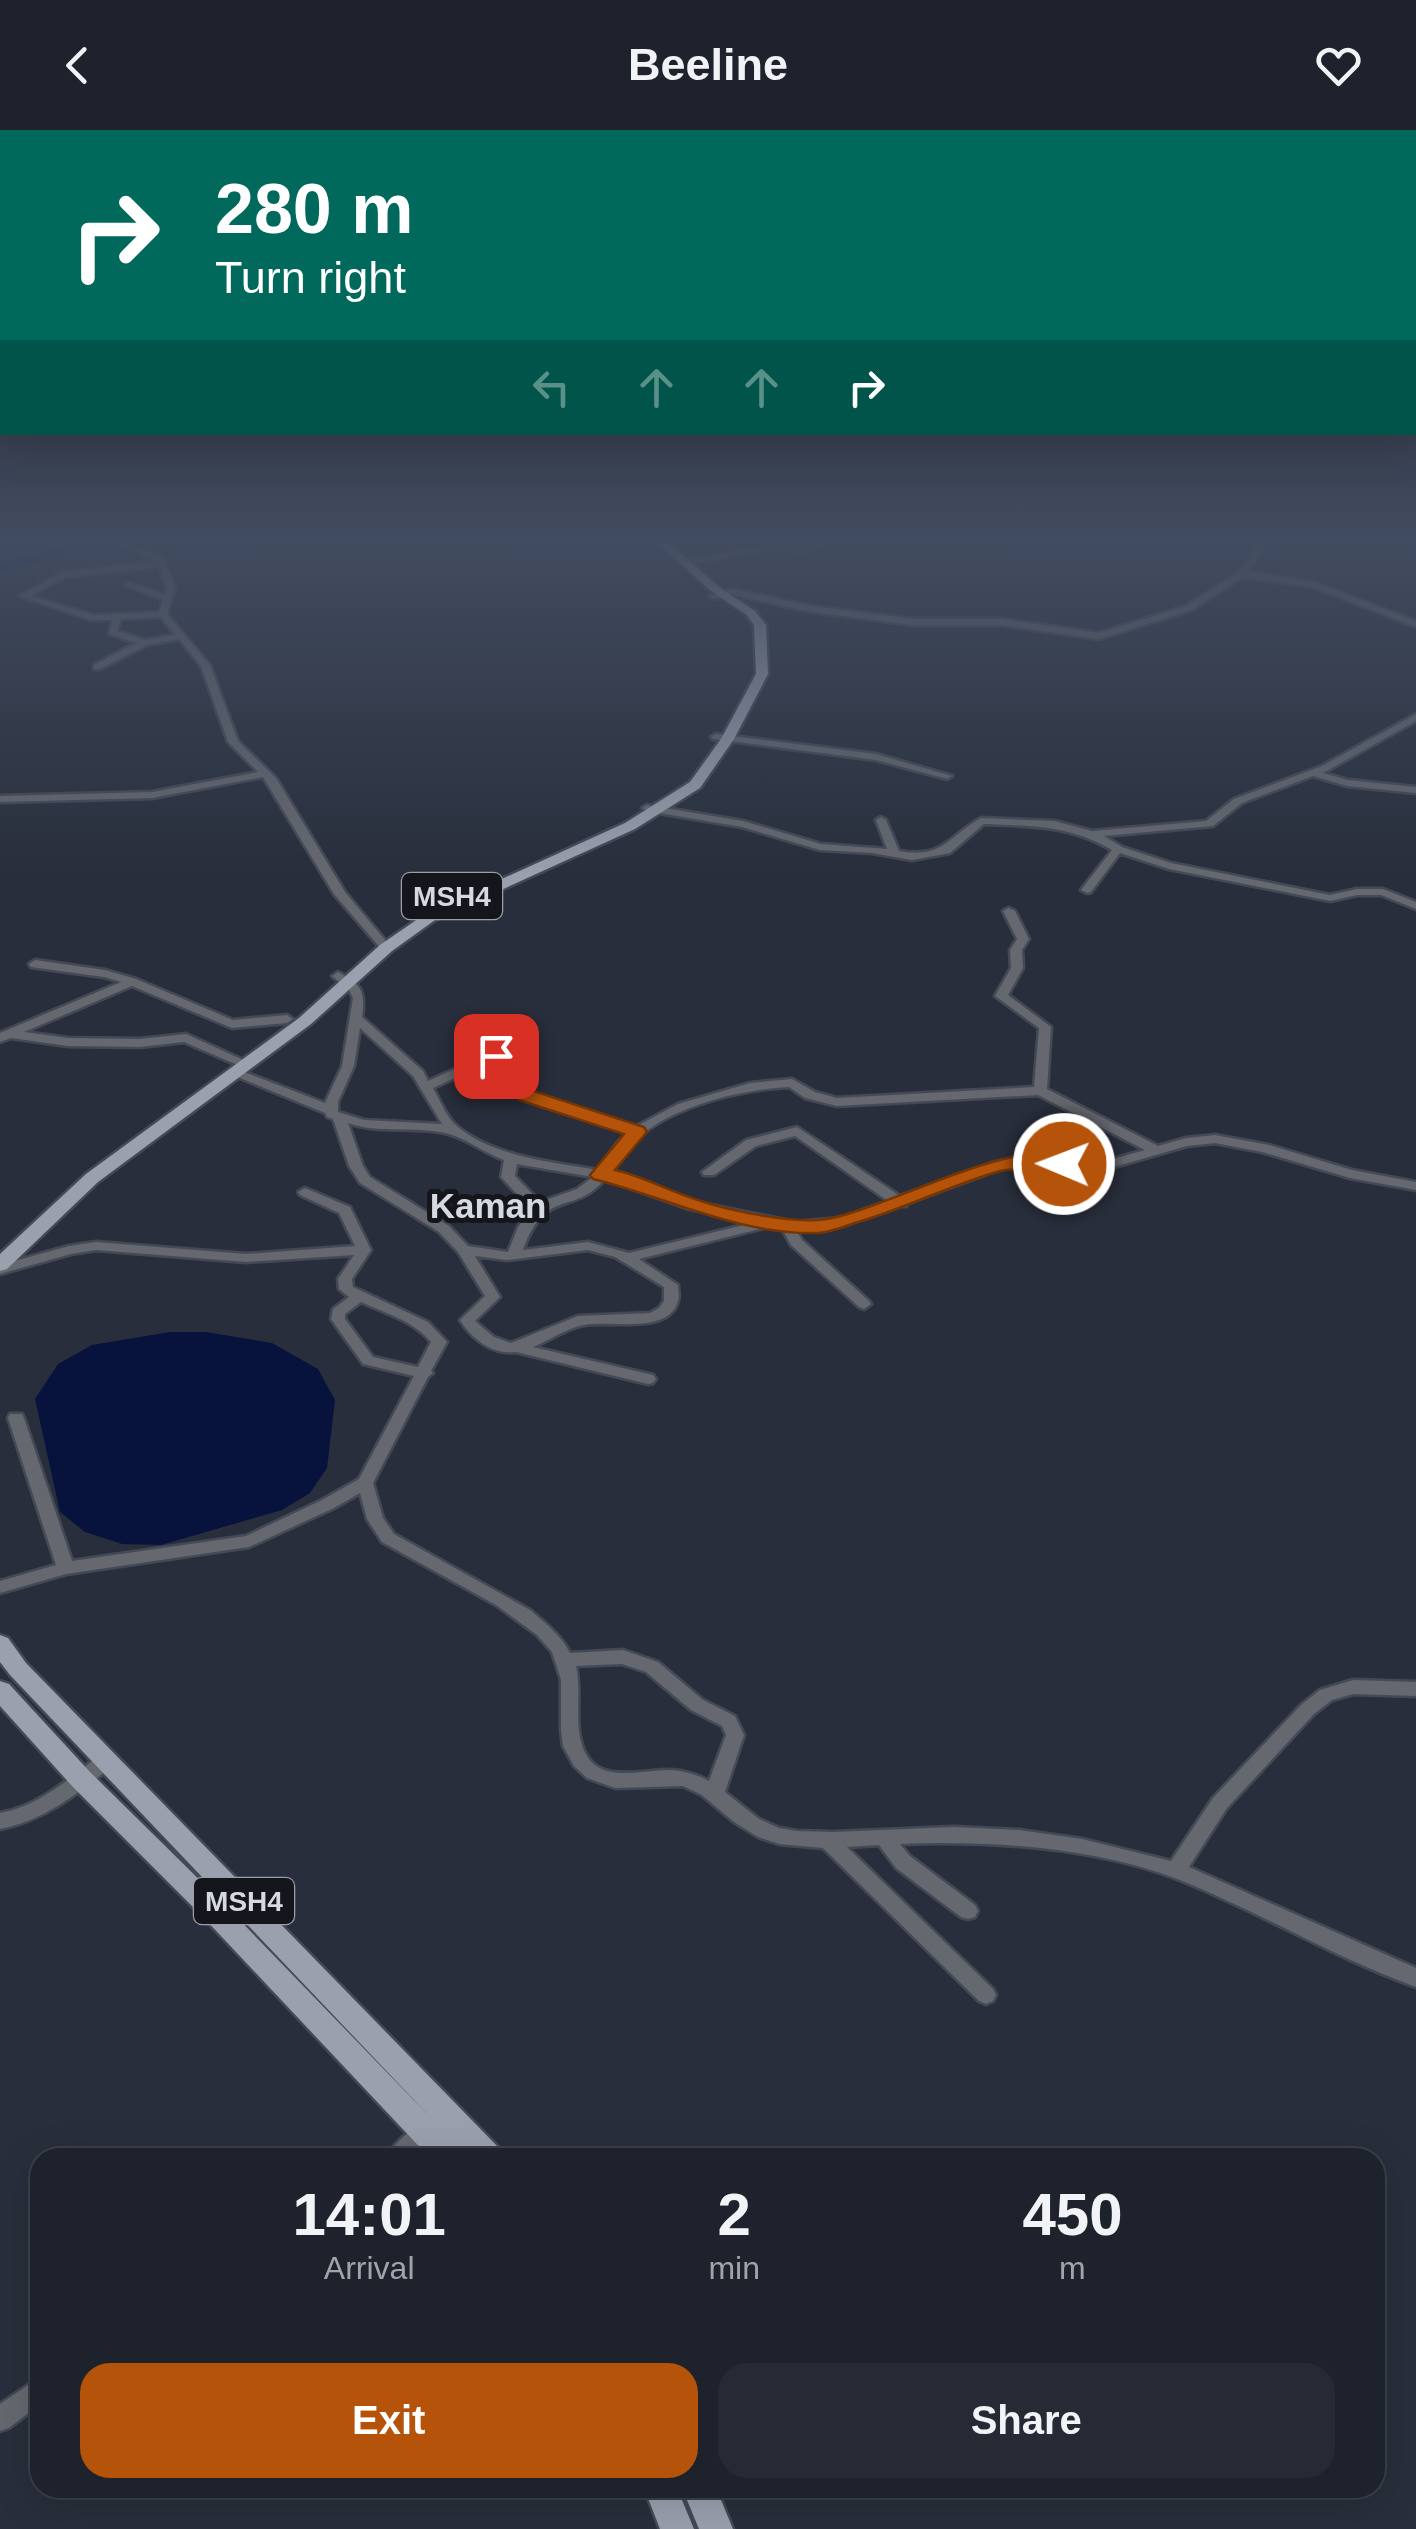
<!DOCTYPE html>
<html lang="en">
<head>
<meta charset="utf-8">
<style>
	body { margin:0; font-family:Arial,sans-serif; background:#262a34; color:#f1f3f6; height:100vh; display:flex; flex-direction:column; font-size:38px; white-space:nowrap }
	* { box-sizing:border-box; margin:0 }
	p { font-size:32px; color:#a1a4a9 }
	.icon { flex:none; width:55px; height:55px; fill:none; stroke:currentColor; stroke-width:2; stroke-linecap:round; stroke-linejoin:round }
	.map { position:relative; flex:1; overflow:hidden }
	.side { position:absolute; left:30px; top:2018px; width:1355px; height:350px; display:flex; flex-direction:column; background:#1e222c; border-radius:30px; box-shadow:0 10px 40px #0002,0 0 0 2px #3c3f48 }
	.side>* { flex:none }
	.top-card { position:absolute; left:0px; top:0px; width:1418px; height:305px; box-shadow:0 10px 40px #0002,0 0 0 2px #3c3f48; background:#00695c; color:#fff; overflow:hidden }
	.pin { position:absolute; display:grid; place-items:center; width:85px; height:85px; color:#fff; margin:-42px; border-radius:20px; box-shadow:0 5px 15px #0006 }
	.me { position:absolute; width:110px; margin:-55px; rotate:271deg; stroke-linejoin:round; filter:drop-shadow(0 0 8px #0008) }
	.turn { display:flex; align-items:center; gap:35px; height:210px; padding:0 50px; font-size:45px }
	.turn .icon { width:130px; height:130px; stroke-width:2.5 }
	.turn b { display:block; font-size:70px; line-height:85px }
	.lanes { display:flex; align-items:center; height:95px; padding:0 50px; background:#0003; justify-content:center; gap:50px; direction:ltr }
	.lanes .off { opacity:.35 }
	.eta { display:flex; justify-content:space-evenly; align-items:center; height:170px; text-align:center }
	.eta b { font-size:60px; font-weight:700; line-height:70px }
	.cta { display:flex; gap:20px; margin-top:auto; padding:20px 50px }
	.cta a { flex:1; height:115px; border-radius:30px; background:#b45309; color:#fff; font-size:40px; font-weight:700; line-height:115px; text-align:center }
	.cta a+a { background:#262a34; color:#f1f3f6 }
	header { display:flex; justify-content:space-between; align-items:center; height:130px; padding:0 50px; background:#1e222c; font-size:45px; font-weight:700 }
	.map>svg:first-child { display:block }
	.water { fill:#07133d }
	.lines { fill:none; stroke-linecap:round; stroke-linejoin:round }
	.river { fill:#07133d; fill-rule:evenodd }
	.minor-casing { stroke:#444956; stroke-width:5 }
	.major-casing { stroke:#444956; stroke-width:5 }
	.minor { fill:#65686e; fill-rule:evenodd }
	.major { fill:#9aa0ae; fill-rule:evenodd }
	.route { fill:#b45309; stroke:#753606; stroke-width:2.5 }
	.labels { text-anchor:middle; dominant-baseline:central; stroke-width:10; stroke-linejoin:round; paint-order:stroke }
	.shield { fill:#14161c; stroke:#9b9ea6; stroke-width:2.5 }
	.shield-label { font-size:28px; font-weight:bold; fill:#d5d9e1 }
	.quarter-label { font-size:35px; font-weight:bold; fill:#d5d9e1; stroke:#14161c }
</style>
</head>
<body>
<header><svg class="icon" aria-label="back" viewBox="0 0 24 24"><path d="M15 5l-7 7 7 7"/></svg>Beeline<svg class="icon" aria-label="heart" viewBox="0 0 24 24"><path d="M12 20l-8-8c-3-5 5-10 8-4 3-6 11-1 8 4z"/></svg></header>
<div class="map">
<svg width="1416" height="2399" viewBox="0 0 1416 2399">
	<rect width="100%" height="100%" fill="#282e3b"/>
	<polygon class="water" points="170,1202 206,1202 272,1213 318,1239 335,1270 327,1338 310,1363 282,1380 161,1415 122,1414 85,1402 60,1382 35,1269 58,1234 92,1215"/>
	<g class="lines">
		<polygon class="river" points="77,408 95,408 52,429 0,442 0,434 42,423"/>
		<defs>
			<g id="minor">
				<path d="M111,408H121L164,429L175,458L167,484L210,535L238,611L276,648L345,762L390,816V820H382L334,764L263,647L152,668L0,672V666L152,662L258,642L228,612L201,536L179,509L147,515L100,539H94V535L136,513L109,504L112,490H90L19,466L63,442L157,432ZM159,437L167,458L165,465L129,452L125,455L163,470L159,482L94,485L30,466L65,447ZM161,487L175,505L145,510L117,501L121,489Z"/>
				<polygon points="834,408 846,408 800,422 778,418 691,433 687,430 778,414 800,417"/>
				<polygon points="1262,408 1270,408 1247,442 1317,453 1416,491 1416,497 1312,457 1243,447 1192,480 1099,509 1001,495 913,495 812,482 733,465 713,469 709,466 733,459 812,476 913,489 1001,489 1099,503 1186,476 1239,442"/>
				<path d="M1416,584V591L1323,643L1348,650L1416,657V663L1347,656L1313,646L1242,673L1213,696L1104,706L1122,717L1171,733L1330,765L1357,759H1383L1416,772V779L1381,765H1357L1330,771L1169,739L1120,723L1091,762L1087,763L1081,760L1112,720C1069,695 1032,696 984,694L950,723L912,730L872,723L820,720L742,697L647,681L642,678L647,675L743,691L821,714L887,719L876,690L881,687L886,690L899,721C944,729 948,706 981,688L1054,691L1092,701L1206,691L1234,669L1322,636Z"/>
				<polygon points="716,604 876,624 952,646 947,649 876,630 713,609 711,607"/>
				<path d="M1009,778L1015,781L1029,809L1022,820L1023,838L1008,865L1051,897L1047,959L1158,1016L1186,1008L1215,1005L1269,1015L1352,1040L1416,1052V1060L1350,1048L1262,1022L1215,1013L1187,1016L1114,1037L1024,1035L998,1040L908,1073L906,1076H898L843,1096L796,1100L802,1110L869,1171L871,1174L864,1179L859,1177L791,1115L781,1097L772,1096L639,1129L678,1155C678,1160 680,1166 678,1171C669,1205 609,1190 584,1195C567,1198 550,1210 533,1217L653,1245L656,1249L653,1253L648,1254L516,1222C492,1225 472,1209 460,1190L485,1166L458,1122L439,1102L360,1053L349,1036L333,989L327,987L325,983L228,943L229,940H239L325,973L342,936L353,868L349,860L332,846L338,842C361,853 366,862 362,887L423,941L428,951L495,921L499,922L531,963L635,997L678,974L750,953L792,949L815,962L837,968L1034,957L1039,898L995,866L1011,838L1010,820L1017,809L1003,781ZM360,898L413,946L442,994L364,990L338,982V972L354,936ZM493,931L521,969L627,1003L617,1013L598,1040C554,1032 494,1027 458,997C447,989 440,970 433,958ZM789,957L805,968L837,976L1038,965L1145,1020L1113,1029L1024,1027L995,1032L900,1066L797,997L746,1010L702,1042L704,1045H714L756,1016L795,1006L888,1071L841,1088L795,1092L695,1072L611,1042C616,1033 622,1024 629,1016C666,977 737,960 789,957ZM348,993C379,1004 413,996 445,1003C465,1007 484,1023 504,1030L501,1047L531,1079L518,1097L508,1122L468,1116L449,1096L370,1047L363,1036ZM517,1034L522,1035L593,1047L577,1059L540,1072L515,1046ZM605,1049L686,1078L756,1092L629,1123L588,1112L523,1120C546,1056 573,1087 605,1049ZM588,1120L615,1127L664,1157V1171L659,1178L650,1183L578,1186L511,1213L494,1207L475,1191L500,1167L475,1126L507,1130Z"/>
				<polygon points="35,830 105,840 136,849 233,890 287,885 293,889 287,893 232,898 132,856 24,902 68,908 140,909 186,904 252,934 250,937 242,937 184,912 140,917 68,916 11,908 0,912 0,903 121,852 104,847 31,837 29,834"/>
				<path d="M305,1058L350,1077L371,1120L352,1149L353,1157L428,1192L447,1212L431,1241L433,1243L428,1247L373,1353L383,1388L394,1404L530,1480C545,1493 561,1505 570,1523L623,1520L658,1532L703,1570L735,1586L744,1605L725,1662L759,1689L779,1698L797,1701L833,1702L954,1697L1019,1700L1082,1709L1171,1731L1213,1668L1302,1574L1320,1560L1353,1550L1416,1552V1566L1353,1564L1332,1570L1314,1584L1227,1678L1189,1737L1416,1838V1857C1332,1827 1255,1779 1172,1747C1092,1717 985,1710 900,1714L910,1726L975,1775L978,1781L975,1787L968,1789L961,1787L896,1738L879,1715L847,1717L993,1859L996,1865L993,1871L986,1874L979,1871L823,1718L779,1714L758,1707L734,1692L702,1665L683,1656L615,1658L587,1648L574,1636L563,1616L561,1600V1550L552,1522L537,1505L496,1475L382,1412L367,1389L360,1363L334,1378L249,1417L66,1444L0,1463V1451L56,1435L8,1288L10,1284H22L24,1288L72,1431L246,1406L322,1370L359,1349L414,1246L363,1234L331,1189L333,1179L349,1167L339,1159L338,1149L354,1125L246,1132L96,1120L71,1124L0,1144V1135L69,1116L96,1112L246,1124L355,1116L339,1083L300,1065L298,1062ZM361,1172C385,1183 414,1191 431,1212L418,1237L373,1227L345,1189V1184ZM622,1534L646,1542L691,1580L722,1596L726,1605L709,1651C698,1645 685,1641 672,1640C641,1639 595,1657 582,1615C574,1590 582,1562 576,1536Z"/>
				<path d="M107,1623L114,1625L116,1630L114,1635C78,1663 46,1690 0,1699V1683C40,1676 69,1648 100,1625Z"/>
				<path d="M426,1992L434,1995L437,2002L434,2009L413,2028H386C393,2014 412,1997 426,1992Z"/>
				<polygon points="40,2247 40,2274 9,2298 0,2301 0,2274"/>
			</g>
			<g id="major">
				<polygon points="652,408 663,408 719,457 755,481 766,495 768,544 734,609 700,658 635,699 435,790 392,821 311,894 98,1052 7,1139 0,1141 0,1124 86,1044 299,888 380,815 425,784 625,693 690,652 721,609 756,544 754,495 747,485 711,461"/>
				<polygon points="0,1505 8,1508 26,1533 499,2018 504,2028 469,2028 461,2019 465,2028 430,2028 205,1789 72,1656 0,1576 0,1551 9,1554 90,1642 223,1773 434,1991 10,1545 0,1532"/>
				<polygon points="644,2358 677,2358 694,2399 660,2399"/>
				<polygon points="682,2358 716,2358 733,2399 699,2399"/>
			</g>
		</defs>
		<use href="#minor" class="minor-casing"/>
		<use href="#major" class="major-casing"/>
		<use href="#minor" class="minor"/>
		<use href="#major" class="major"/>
	</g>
	<linearGradient id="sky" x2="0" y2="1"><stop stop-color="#161920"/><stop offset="0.55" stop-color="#424c60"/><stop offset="1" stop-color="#424c60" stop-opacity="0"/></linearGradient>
	<rect width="1416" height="744" fill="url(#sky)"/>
	<path class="route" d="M496,920L503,922L533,961L644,997L647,1002L615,1040C643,1046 668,1061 695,1069C727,1080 783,1092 817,1090C874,1088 1030,993 1074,1034C1059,1048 1021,1035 1000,1041C951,1055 904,1079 855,1093C843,1097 829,1103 817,1103C739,1105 666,1067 593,1049L590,1045L624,1004L519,970L487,926Z"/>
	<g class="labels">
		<g class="shield">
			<rect x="402" y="743" width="100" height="46" rx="8"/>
			<rect x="194" y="1748" width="100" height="46" rx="8"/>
		</g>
		<g class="shield-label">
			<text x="452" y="766">MSH4</text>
			<text x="244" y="1771">MSH4</text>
		</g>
		<g class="quarter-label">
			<text x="488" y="1075">Kaman</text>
		</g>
	</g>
</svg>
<div class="pin" style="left:496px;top:926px;background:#d93025"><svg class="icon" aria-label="arrive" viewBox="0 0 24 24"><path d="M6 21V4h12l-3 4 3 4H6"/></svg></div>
<svg class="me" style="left:1064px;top:1034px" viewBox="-20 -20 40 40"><circle r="17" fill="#b45309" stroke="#fff" stroke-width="3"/><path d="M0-11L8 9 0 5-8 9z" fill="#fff"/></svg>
<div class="top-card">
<div class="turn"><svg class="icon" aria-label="right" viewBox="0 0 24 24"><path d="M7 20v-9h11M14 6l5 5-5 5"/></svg><div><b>280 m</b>Turn right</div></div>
<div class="lanes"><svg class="icon off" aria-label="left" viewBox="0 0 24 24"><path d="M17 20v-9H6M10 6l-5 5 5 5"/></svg><svg class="icon off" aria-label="ahead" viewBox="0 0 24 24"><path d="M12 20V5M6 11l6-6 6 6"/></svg><svg class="icon off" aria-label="ahead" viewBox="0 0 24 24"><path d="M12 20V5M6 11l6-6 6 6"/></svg><svg class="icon" aria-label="right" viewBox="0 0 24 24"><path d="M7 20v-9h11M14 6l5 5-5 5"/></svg></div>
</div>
<section class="side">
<div class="eta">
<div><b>14:01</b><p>Arrival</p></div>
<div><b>2</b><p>min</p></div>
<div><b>450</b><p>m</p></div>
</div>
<div class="cta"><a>Exit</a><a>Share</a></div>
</section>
</div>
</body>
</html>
